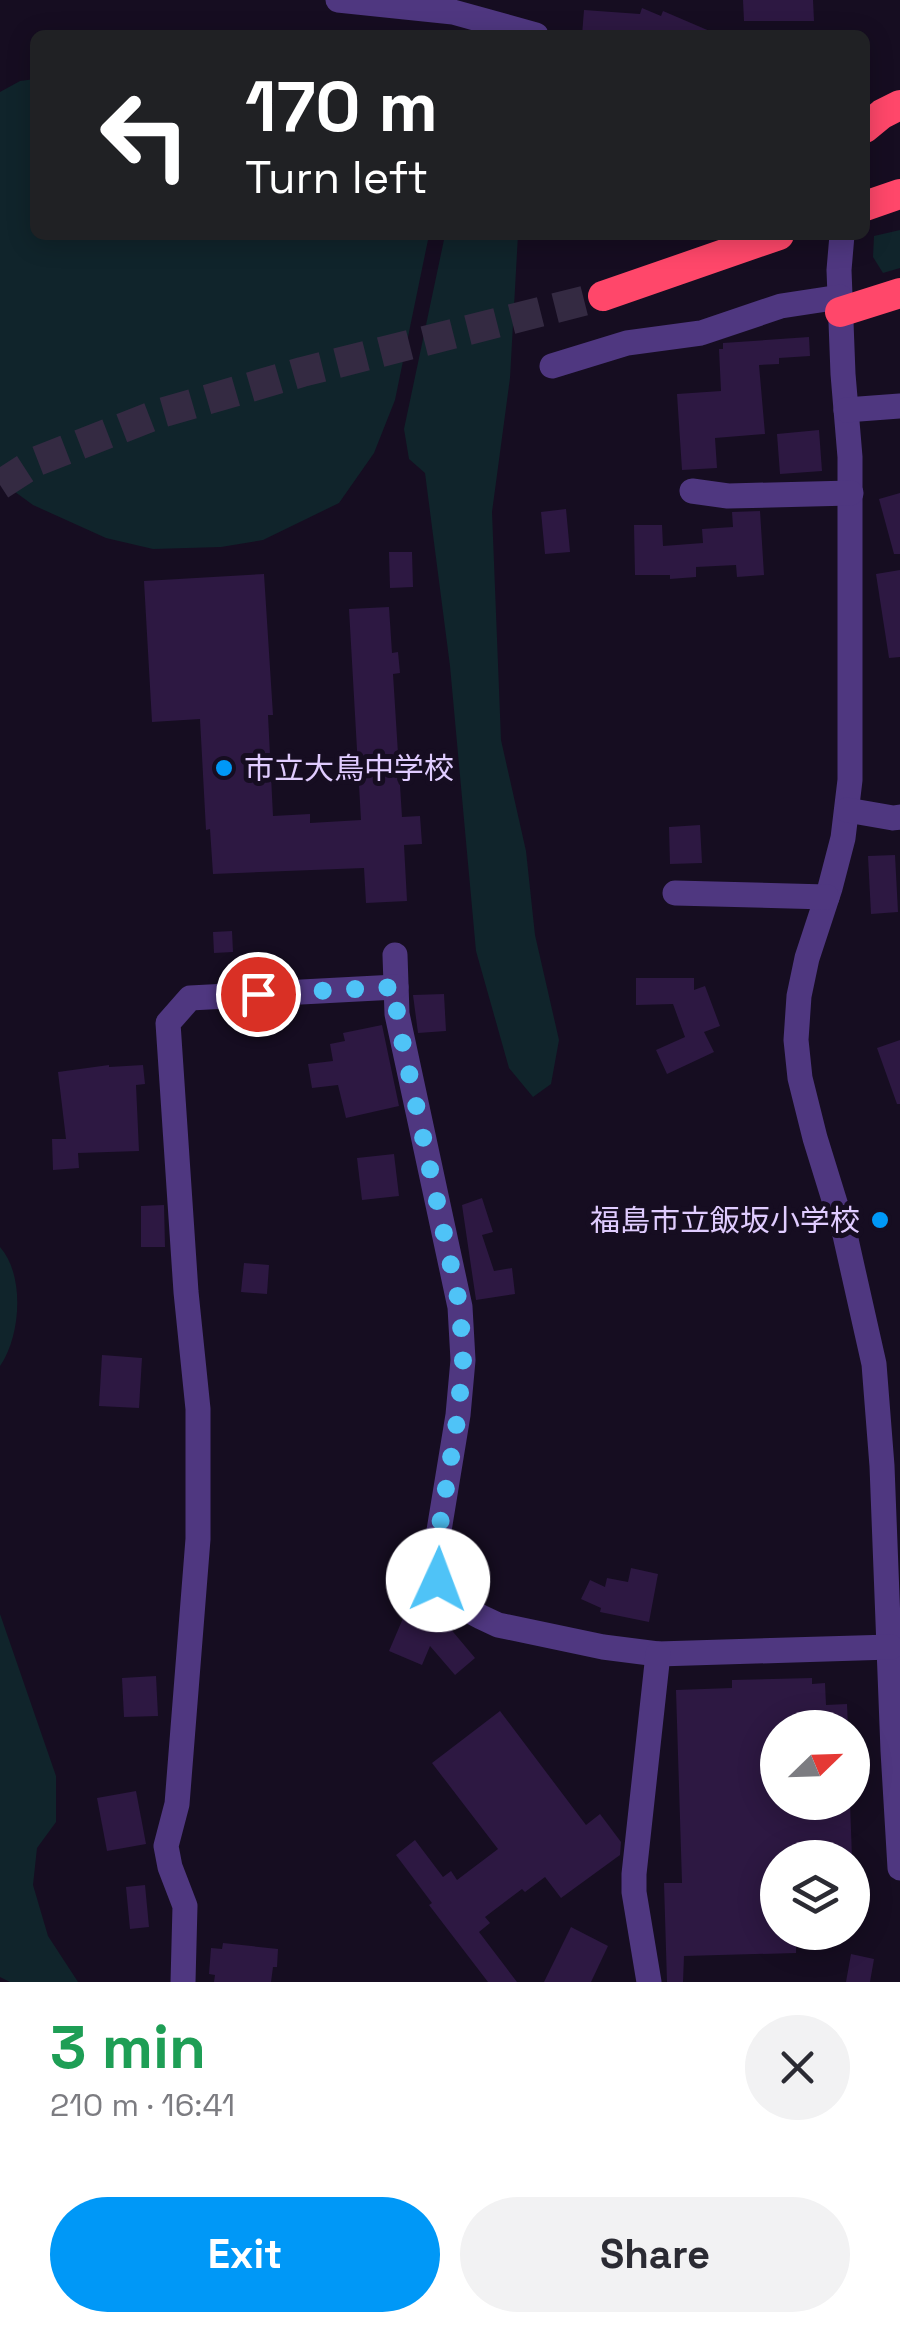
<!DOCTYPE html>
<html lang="en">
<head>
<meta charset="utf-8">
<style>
	body { margin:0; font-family:"Space Grotesk","Noto Sans JP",sans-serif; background:#f2f2f3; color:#2b2b33; height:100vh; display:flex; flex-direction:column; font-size:38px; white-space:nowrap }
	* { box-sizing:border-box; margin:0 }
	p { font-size:32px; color:#7c7c81 }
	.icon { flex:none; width:55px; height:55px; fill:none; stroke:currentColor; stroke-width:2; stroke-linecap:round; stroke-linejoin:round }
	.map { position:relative; height:1982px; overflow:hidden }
	.drawer { display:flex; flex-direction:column; background:#fff; flex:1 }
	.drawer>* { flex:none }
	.hud { position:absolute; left:30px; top:30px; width:840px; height:210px; border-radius:15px; box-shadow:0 5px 25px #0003; background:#202124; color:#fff; overflow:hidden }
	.needle { width:65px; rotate:67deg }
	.buttons { position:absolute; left:760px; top:1710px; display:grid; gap:20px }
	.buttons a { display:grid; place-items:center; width:110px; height:110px; border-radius:50%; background:#fff; box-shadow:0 5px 25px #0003; font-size:50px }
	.pin { position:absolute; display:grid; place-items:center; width:85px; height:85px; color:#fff; margin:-42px; border:5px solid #fff; border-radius:50%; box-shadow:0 2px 10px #0007 }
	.me { position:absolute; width:110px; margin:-55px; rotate:2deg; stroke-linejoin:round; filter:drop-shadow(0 0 8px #0008) }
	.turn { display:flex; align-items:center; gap:35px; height:210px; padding:0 50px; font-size:45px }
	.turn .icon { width:130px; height:130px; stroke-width:2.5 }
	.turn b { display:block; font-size:70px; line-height:85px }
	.round { display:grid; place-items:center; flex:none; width:105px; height:105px; border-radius:52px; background:#f2f2f3 }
	.headline { display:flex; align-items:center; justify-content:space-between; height:170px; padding:0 50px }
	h1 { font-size:60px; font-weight:700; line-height:75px; color:#1e9e55 }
	.primary-button { display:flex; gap:20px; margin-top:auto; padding:20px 50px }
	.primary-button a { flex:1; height:115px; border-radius:60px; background:#0098f7; color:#fff; font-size:40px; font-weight:700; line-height:115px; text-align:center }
	.primary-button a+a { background:#f2f2f3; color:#2b2b33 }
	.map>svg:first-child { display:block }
	.green { fill:#10242b }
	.building { fill:#2d1842 }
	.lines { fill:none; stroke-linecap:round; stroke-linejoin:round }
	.highway-tunnel { stroke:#342a42; stroke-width:30; stroke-dasharray:30 15; stroke-linecap:butt }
	.minor { stroke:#4f3780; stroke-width:25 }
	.highway { stroke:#ff476a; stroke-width:30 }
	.route { stroke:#4fc3f7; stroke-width:18; stroke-dasharray:0 32.4 }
	.poi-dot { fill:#0098f7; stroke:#160d21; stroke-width:4 }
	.labels { text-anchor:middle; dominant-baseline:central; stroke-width:10; stroke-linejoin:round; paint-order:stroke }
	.poi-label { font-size:30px; fill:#e0ccff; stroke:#160d21; text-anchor:start }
</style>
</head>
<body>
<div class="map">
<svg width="900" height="1982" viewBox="0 0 900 1982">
	<rect width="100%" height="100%" fill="#160d21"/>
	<g class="green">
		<polygon points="35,79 35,235 429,235 395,400 374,453 339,503 263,540 221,547 153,549 106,538 33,505 0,481 0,92 20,81"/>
		<polygon points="900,230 900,268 883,273 873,257 874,236"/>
		<polygon points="445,235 518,235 510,378 492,512 501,740 526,851 535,935 559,1040 551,1084 533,1097 509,1068 476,951 450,666 425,473 409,459 404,429"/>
		<path d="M0,1247C25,1275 21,1336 0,1366Z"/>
		<polygon points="0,1614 56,1776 56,1822 37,1848 33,1885 48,1936 78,1982 10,1982 0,1977"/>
	</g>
	<g class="building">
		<polygon points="743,0 813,0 814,21 744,21"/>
		<polygon points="642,8 661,16 663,11 719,35 582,35 584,10 640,14"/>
		<polygon points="809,337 810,356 779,358 779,364 759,365 765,434 715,438 717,468 682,470 677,394 721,391 719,349 723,349 723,343"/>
		<polygon points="819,430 822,471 780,474 777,434"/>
		<polygon points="900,493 900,554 894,554 879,499"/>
		<polygon points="566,509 570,552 545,554 541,512"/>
		<polygon points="760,511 764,575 737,577 736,565 696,567 696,577 670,579 670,575 635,575 634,525 662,525 663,546 703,543 702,529 733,527 732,512"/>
		<polygon points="389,552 412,552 413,587 390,588"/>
		<polygon points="900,570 900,657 889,658 876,574"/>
		<polygon points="264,574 273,715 268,715 273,816 310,814 310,823 361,820 349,609 389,607 392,653 398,652 400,673 393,674 402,817 420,816 422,844 404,845 407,901 366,903 364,868 213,874 210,829 206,830 200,719 152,722 144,581"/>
		<polygon points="700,825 702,863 670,864 669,827"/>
		<polygon points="895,855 898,912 871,914 868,856"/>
		<polygon points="232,931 233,952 214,953 213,932"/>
		<polygon points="636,978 694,978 694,990 705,986 720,1026 704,1032 714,1052 667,1074 656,1050 685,1037 673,1004 636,1005"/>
		<polygon points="444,994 446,1031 418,1033 413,995"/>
		<polygon points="382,1025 399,1106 346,1118 338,1085 312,1088 308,1064 333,1061 330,1044 345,1041 343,1033"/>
		<polygon points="900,1040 900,1104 897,1104 877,1048"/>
		<polygon points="109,1065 109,1067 143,1065 145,1084 136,1085 139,1151 78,1153 79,1168 53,1170 52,1139 66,1139 58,1072"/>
		<polygon points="394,1154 399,1196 362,1200 357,1158"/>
		<polygon points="482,1198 493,1232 482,1235 494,1271 512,1268 515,1294 476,1300 462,1205"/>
		<polygon points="164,1205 165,1247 141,1247 141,1206"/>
		<polygon points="244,1263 269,1265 267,1294 241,1292"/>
		<polygon points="102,1355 142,1358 139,1408 99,1406"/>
		<polygon points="631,1568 658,1574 649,1622 600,1612 601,1608 581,1599 590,1580 605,1587 607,1578 628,1582"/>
		<polygon points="410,1602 438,1614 475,1658 455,1675 430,1646 422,1665 389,1651"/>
		<polygon points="156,1676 158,1716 124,1717 122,1678"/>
		<polygon points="812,1678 812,1684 825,1683 826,1705 847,1704 848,1728 778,1728 778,1802 850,1802 852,1858 778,1858 778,1932 796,1932 796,1953 684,1956 683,1982 667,1982 664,1883 682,1883 676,1690 732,1688 732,1680"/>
		<polygon points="500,1711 586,1825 600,1814 621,1842 620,1855 561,1898 545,1877 525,1892 522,1889 485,1917 490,1923 479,1932 517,1982 488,1982 429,1905 432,1903 396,1855 415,1840 443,1877 451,1871 457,1880 498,1849 432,1763"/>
		<polygon points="136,1791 146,1844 107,1851 97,1798"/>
		<polygon points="145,1885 149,1927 130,1929 126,1887"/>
		<polygon points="571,1927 608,1946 591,1982 544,1982"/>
		<polygon points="223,1943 278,1949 277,1967 273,1967 271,1982 214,1982 215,1975 209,1974 211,1948 222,1949"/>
		<polygon points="851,1954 874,1959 870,1982 846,1982"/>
	</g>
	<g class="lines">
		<polyline class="highway-tunnel" points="0,485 37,461 161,413 302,372 603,296"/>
		<g class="minor">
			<polyline points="338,0 453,12 536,35"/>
			<polyline points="842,235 839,270 843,374 850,457 850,780 843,838 830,888 807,958 799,996 796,1040 800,1078 815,1138 845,1235 874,1364 882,1466 893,1751 900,1868"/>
			<polyline points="552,366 627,343 701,333 781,306 840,297"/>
			<polyline points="846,410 900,406"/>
			<polyline points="692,491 728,496 851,493"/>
			<polyline points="847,810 893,818 900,817"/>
			<polyline points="675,893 827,897"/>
			<polyline points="395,955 397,1014 460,1307 463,1360 458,1415 434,1561 438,1580 444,1589 466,1609 481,1617 498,1625 603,1647 658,1654 891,1647"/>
			<polyline points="183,1982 185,1906 170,1867 166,1846 177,1804 198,1539 198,1409 186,1292 168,1023 190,998 396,987"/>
			<polyline points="649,1982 634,1892 634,1874 658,1654"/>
		</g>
		<g class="highway">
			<polyline points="865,128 882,114 900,105"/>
			<polyline points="865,206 900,194"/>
			<polyline points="603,296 779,235"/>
			<polyline points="840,312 900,293"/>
		</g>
	</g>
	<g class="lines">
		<polyline class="route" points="258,994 396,987 397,1014 403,1045 460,1307 463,1360 458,1415 434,1561 438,1580"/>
	</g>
	<g class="poi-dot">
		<circle cx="224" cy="768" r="10"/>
		<circle cx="880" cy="1220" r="10"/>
	</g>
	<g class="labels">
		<g class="poi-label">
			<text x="244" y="768">市立大鳥中学校</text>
			<text x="860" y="1220" text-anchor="end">福島市立飯坂小学校</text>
		</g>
	</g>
</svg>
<div class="buttons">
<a><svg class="needle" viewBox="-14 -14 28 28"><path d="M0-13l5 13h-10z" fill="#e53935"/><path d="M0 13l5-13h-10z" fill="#7c7c81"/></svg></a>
<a><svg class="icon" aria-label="layers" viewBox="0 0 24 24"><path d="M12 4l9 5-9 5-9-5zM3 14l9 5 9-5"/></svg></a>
</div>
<div class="pin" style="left:258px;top:994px;background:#d93025"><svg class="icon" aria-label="arrive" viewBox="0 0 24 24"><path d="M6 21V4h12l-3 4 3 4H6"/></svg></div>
<svg class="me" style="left:438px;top:1580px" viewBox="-20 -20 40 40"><circle r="19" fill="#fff"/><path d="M0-13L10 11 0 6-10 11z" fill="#4fc3f7"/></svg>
<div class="hud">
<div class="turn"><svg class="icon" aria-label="left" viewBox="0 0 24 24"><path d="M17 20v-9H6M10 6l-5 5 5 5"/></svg><div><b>170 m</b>Turn left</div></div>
</div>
</div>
<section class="drawer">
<div class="headline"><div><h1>3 min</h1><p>210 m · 16:41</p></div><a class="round"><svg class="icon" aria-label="close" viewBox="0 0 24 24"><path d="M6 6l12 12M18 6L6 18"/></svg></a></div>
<div class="primary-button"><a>Exit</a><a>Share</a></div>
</section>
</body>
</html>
